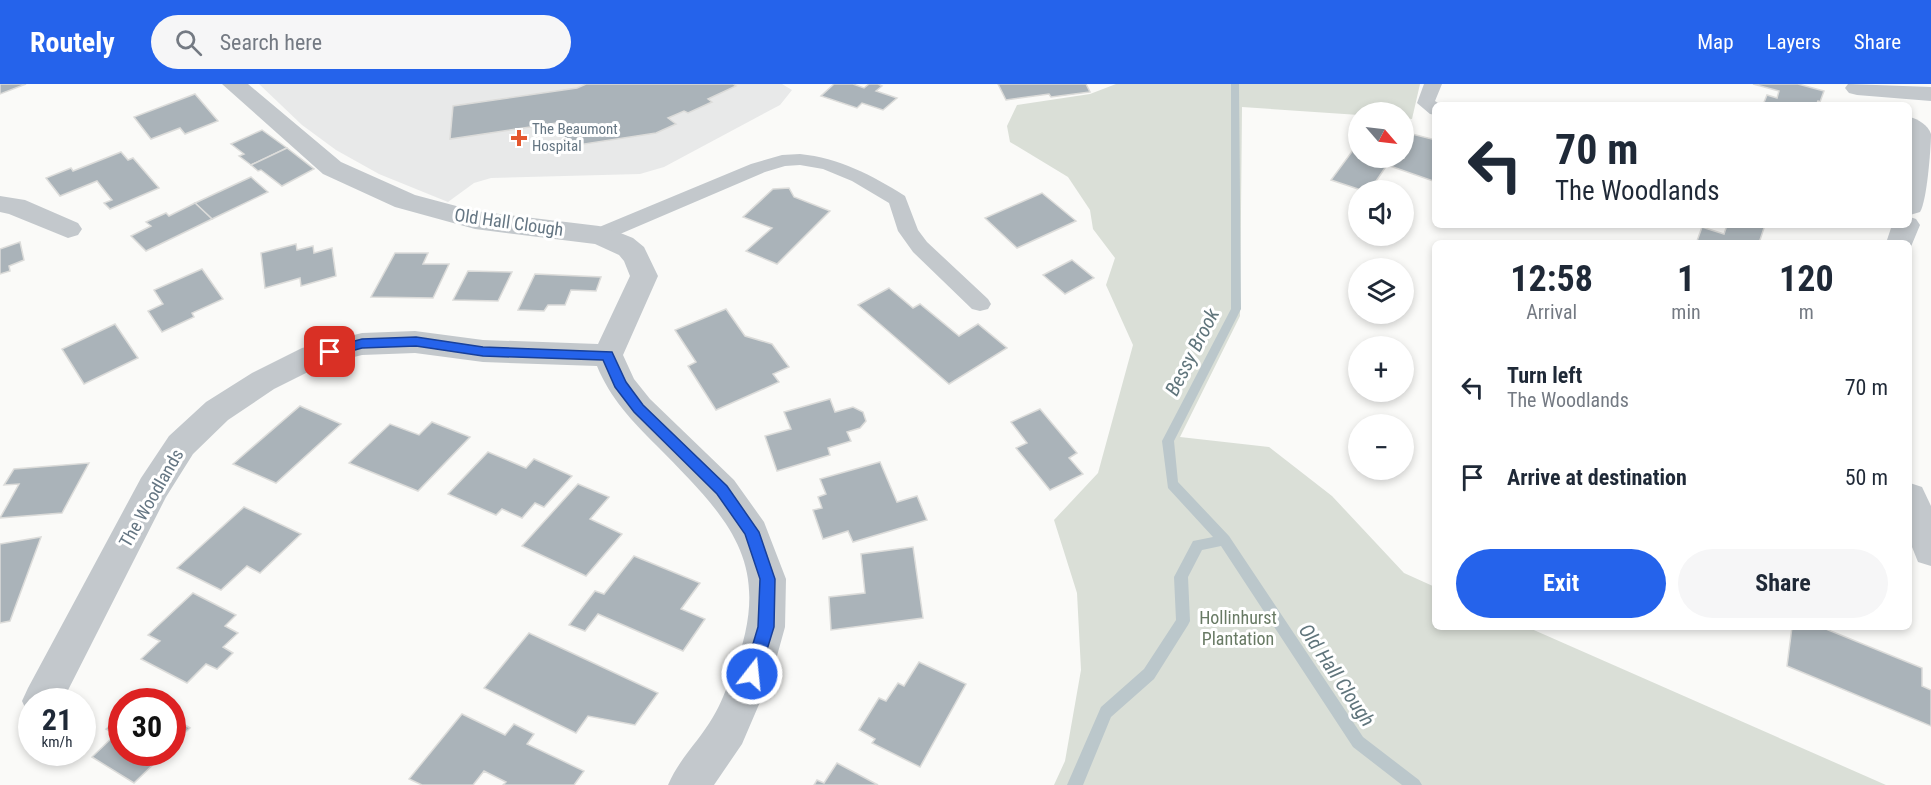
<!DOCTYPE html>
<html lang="en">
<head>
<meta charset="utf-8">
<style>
	body { margin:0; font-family:"Roboto Condensed",sans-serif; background:#f6f6f7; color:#1f2937; height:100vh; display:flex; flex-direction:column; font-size:22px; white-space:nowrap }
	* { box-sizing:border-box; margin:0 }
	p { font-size:20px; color:#747a83 }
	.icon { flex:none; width:33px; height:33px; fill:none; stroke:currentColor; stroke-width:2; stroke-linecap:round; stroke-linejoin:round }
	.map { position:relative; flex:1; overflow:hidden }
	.side { position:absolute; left:1432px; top:156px; width:480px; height:390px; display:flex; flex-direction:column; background:#fff; border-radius:9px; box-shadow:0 3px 9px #0003 }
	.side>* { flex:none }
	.guide { position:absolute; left:1432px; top:18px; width:480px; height:126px; border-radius:9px; box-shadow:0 3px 9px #0003; background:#fff; color:#1f2937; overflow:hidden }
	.needle { width:39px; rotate:118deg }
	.fabs { position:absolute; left:1348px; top:18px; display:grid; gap:12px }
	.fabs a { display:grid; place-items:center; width:66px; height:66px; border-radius:50%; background:#fff; box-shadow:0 3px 9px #0003; font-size:30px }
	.speed { position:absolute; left:18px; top:604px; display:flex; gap:12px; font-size:30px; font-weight:700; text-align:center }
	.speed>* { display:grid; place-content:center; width:78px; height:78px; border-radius:50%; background:#fff; box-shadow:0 3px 9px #0003; line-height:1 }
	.speed small { font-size:15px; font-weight:400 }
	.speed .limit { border:9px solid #d22; background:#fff; color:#111 }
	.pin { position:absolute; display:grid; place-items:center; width:51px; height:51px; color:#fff; margin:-26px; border-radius:12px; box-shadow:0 3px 9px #0006 }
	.me { position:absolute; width:66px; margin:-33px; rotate:16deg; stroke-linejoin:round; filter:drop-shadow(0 0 4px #0008) }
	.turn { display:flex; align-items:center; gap:21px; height:126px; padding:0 24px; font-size:27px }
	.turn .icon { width:78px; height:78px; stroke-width:2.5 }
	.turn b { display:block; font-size:42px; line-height:51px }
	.eta { display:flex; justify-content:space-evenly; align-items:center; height:102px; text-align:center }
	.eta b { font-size:36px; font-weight:700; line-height:42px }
	.primary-button { display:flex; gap:12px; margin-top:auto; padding:12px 24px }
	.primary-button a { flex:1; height:69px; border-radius:36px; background:#2563eb; color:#fff; font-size:24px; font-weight:700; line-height:69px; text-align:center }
	.primary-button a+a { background:#f6f6f7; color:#1f2937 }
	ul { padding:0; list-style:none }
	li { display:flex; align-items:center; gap:18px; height:90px; padding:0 24px }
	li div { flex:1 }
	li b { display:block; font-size:22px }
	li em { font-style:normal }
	header { display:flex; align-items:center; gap:36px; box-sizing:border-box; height:84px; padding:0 30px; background:#2563eb; color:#fff }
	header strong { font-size:28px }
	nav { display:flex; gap:33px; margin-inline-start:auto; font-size:21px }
	.search { width:420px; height:54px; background:#f6f6f7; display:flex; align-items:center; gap:15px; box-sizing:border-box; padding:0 21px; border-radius:33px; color:#747a83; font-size:22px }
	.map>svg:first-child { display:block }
	.built { fill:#e8e9e9 }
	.green { fill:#dadfd7 }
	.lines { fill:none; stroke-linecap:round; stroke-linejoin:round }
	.stream { fill:#bbc7cb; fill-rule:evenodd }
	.building { fill:#aab3b9; stroke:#dcdcda; stroke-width:1.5 }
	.service { fill:#c3c8cc; fill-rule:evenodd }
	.minor { fill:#c3c8cc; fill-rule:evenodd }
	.route { fill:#2563eb; stroke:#184099; stroke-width:1.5 }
	.poi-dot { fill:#e4572e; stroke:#fff; stroke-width:2 }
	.labels { text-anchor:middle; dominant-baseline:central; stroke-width:6; stroke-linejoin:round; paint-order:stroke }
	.far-poi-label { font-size:15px; fill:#657683; stroke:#fff; text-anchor:start }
	.street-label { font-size:18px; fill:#657683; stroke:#fff }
	.park-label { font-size:18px; fill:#687a64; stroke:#fff }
	.water-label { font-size:20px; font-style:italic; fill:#60757c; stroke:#fff }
</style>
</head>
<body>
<header>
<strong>Routely</strong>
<div class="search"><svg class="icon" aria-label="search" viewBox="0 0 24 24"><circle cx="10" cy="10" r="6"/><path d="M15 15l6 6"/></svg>Search here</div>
<nav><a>Map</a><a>Layers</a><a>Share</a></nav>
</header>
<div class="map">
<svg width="1931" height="701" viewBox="0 0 1931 701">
	<rect width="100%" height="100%" fill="#fafaf8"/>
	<polygon class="built" points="259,0 782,0 792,6 780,21 664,83 640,90 491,94 474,99 448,118 379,90 336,66 302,41"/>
	<polygon class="green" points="1116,0 1420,0 1412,35 1404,34 1404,28 1359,28 1359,31 1242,23 1240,232 1180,353 1269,363 1332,412 1404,489 1435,503 1436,543 1527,543 1886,701 1054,701 1065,677 1081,586 1077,509 1054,436 1098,389 1133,261 1106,201 1115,174 1093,145 1090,126 1068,93 1010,58 1007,42 1017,21 1090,10"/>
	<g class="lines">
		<polygon class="stream" points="1231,0 1239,0 1241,225 1174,357 1178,398 1229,452 1363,653 1419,696 1422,701 1402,701 1353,663 1221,462 1202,466 1188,493 1190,537 1188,541 1154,595 1111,633 1083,701 1067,701 1101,623 1144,585 1176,536 1174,493 1193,457 1213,453 1168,404 1162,357 1231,225"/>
	</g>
	<g class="building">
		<polygon points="0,0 26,0 0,10"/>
		<polygon points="586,0 733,0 736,2 708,15 712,18 688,29 684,27 668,34 676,40 656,49 565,63 563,38 450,55 453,22 577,4"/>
		<polygon points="834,0 853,0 864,4 869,0 878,0 882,2 876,7 897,14 883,26 862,19 857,24 821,12"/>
		<polygon points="998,0 1086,0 1090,8 1051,13 1049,10 1006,16"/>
		<polygon points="1753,0 1798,0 1824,7 1820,18 1818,17 1816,21 1763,21 1767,11 1777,14 1779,7"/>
		<polygon points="195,10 218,37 185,50 180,44 151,55 134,33"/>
		<polygon points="262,46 287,64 251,81 239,72 244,70 231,60"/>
		<polygon points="1404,48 1436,56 1436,98 1387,81 1370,106 1361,106 1331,96 1359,58 1359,74 1404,74"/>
		<polygon points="287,64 314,85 282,102 261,86 258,87 251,81"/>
		<polygon points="121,68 128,76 133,74 159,104 110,125 104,119 112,116 97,97 60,112 46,94 71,84 73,87"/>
		<polygon points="251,93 268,108 212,135 195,119"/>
		<polygon points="789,104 794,113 830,127 777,180 746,167 772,144 743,133 773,105"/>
		<polygon points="1042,109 1076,137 1017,164 985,134"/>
		<polygon points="195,119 212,135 146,167 131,152 151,142 146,138 166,129 169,132"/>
		<polygon points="1727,141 1765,141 1759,159 1703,159 1697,157 1702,143 1724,150"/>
		<polygon points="20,158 24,176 9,182 10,187 0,190 0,165"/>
		<polygon points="296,160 297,166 313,162 314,169 332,164 336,192 301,202 300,194 265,204 261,169"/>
		<polygon points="395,169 428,169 423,180 449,180 433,214 371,213"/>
		<polygon points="1072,176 1094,194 1065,210 1043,191"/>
		<polygon points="202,185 223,215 192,229 194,233 162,248 148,227 163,220 154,206"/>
		<polygon points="468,187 512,188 498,217 453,216"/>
		<polygon points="535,190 601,193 596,207 571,206 565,221 548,221 544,227 518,226"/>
		<polygon points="889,204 913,224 920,220 959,252 978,240 1007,264 949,300 858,221"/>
		<polygon points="726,225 745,252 772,260 789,283 773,290 779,298 716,326 688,282 696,278 675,246"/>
		<polygon points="115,240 138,274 84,300 62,265"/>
		<polygon points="830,315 835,328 853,323 863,328 866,337 860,344 847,348 851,357 828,364 830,371 777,387 765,352 791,345 784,328"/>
		<polygon points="300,322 341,340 276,399 233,380"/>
		<polygon points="1040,325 1077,369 1069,374 1083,390 1050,406 1016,364 1027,359 1011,338"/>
		<polygon points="432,338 470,353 418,407 349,379 390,340 419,351"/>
		<polygon points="488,368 526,384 534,375 572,392 544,423 535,419 522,434 502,425 496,431 448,410"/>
		<polygon points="880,378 897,418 917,412 927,436 853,458 848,447 823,455 813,426 822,424 818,413 826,410 820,395"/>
		<polygon points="89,379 62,429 0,434 19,400 4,401 14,385"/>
		<polygon points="578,400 609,413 590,435 622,450 586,492 522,462"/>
		<polygon points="244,423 301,450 260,489 247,482 221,506 177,484"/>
		<polygon points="41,453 10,537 0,539 0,460"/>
		<polygon points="913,463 923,534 831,546 829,513 865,509 861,470"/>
		<polygon points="634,472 700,499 681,525 705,535 683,567 598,530 585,547 569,541 595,507 604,510"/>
		<polygon points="193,509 236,531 225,542 238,549 223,563 233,569 217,585 206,580 187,599 141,575 160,557 148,551"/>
		<polygon points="1792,543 1821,543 1922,584 1922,602 1931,606 1931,642 1787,582"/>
		<polygon points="529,549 658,609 635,641 588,632 576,649 484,604"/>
		<polygon points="919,578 966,600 920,683 872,659 875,655 859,646 879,614 886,617 898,599 904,602"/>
		<polygon points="462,630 505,651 514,640 534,650 527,660 584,687 574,701 503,701 506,698 484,687 473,701 422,701 409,695"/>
		<polygon points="122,631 122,669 165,669 134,699 92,673 116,650 106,645"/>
		<polygon points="172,633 190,644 172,661"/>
		<polygon points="837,679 878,701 814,701 817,696 824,699"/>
	</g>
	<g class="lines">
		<g class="service">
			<polygon points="1424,0 1442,0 1435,17 1441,21 1436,21 1436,31 1430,30 1417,19"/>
			<path d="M800,70C839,74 872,91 905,112L918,146L927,158L988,215L991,220L988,225L980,227L972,225L913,168L898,147L889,119L852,97L823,85L800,81L785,82L765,88L606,156L599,158L592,156L589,151L592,146L751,80L782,71Z"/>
		</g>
		<g class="minor">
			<path d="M222,0H248L341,78L415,111L475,127L599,142L618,148L633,154L644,163L658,192L623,271L634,295L650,315L734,396L764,438L786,495L785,543L772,590L742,660L714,701H668C679,675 699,657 713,633C721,620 726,605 732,591C776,480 731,437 656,361C632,337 610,314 597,282L483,278L415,269L362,271L322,281L274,305L228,336L193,370L166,413L62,618H32V631L28,630L22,617L28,604L141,394L169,352L206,318L252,289L302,264L362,249L415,247L483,256L598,260L630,192L624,177L619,171L595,160L475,145L395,123L323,90Z"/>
			<polygon points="1848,0 1931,3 1931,17 1857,11 1849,9 1845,4"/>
			<path d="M1910,33C1918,35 1928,41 1931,50C1931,63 1927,117 1920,128L1910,131Z"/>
			<polygon points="0,112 25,116 78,139 82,145 78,151 68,154 9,130 0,128"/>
			<polygon points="1910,133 1916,135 1920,141 1910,165 1910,159 1886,159 1892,141 1910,141"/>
			<polygon points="1910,399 1922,403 1931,422 1931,482 1918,478 1910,458"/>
		</g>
	</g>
	<polygon class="route" points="416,253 483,263 612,268 626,298 643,321 727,402 759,448 775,495 774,543 758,595 752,597 746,595 744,590 758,543 760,495 745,450 717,410 634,328 615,303 603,276 483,272 416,262 362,264 330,273 323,268 325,265 362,255"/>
	<path class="poi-dot" d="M516 45h6v6h6v6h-6v6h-6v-6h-6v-6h6z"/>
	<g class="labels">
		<g class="far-poi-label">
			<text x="532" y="45">The Beaumont<tspan x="532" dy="17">Hospital</tspan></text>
		</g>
		<g class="street-label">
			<text transform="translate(509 138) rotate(8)">Old Hall Clough</text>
			<text transform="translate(151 414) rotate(-60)">The Woodlands</text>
		</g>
		<g class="park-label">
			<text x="1238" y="533">Hollinhurst<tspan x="1238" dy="21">Plantation</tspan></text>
		</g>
		<g class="water-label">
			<text transform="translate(1192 268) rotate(-63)">Bessy Brook</text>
			<text transform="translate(1337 591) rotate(56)">Old Hall Clough</text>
		</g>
	</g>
</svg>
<div class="fabs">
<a><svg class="needle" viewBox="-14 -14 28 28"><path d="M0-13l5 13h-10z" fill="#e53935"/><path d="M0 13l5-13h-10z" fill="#747a83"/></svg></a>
<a><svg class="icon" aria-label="sound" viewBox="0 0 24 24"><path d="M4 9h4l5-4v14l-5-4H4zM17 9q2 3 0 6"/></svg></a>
<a><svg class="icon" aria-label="layers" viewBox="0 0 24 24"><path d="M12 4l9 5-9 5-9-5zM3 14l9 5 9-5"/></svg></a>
<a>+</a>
<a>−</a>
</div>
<div class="speed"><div>21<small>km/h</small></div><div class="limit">30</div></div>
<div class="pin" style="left:330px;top:268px;background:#d93025"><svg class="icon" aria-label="arrive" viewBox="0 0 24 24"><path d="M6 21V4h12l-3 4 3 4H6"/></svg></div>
<svg class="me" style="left:752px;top:590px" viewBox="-20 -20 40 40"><circle r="17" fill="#2563eb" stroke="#fff" stroke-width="3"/><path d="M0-11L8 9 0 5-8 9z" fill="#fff"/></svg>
<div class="guide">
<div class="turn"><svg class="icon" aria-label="left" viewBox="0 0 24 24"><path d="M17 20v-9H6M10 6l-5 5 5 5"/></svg><div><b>70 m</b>The Woodlands</div></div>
</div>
<section class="side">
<div class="eta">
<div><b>12:58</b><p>Arrival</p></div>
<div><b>1</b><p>min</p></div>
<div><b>120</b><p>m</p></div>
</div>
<ul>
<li><svg class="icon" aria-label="left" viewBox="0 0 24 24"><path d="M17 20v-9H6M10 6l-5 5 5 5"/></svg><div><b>Turn left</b><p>The Woodlands</p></div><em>70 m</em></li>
<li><svg class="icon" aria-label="arrive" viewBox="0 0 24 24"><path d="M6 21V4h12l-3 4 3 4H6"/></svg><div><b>Arrive at destination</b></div><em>50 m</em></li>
</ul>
<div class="primary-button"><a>Exit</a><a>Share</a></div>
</section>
</div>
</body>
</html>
